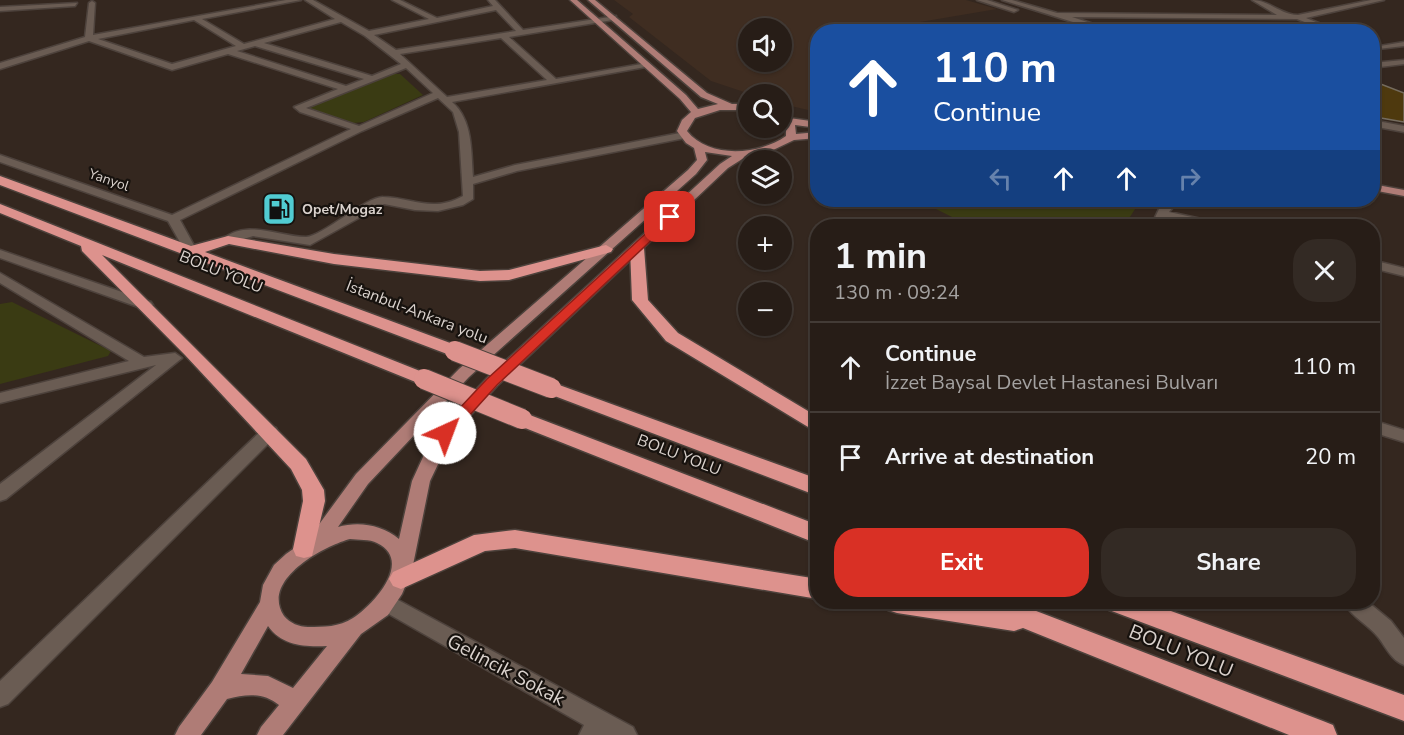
<!DOCTYPE html>
<html lang="en">
<head>
<meta charset="utf-8">
<style>
	body { margin:0; font-family:"Nunito Sans",sans-serif; background:#332a24; color:#f1f3f6; height:100vh; display:flex; flex-direction:column; font-size:22px; white-space:nowrap }
	* { box-sizing:border-box; margin:0 }
	p { font-size:20px; color:#a4a2a1 }
	.icon { flex:none; width:33px; height:33px; fill:none; stroke:currentColor; stroke-width:2; stroke-linecap:round; stroke-linejoin:round }
	.map { position:relative; flex:1; overflow:hidden }
	.drawer { position:absolute; left:810px; top:219px; width:570px; height:390px; display:flex; flex-direction:column; background:#271d17; border-radius:24px; box-shadow:0 2px 4px #0004,0 0 0 2px #433b36 }
	.drawer>* { flex:none }
	.guide { position:absolute; left:810px; top:24px; width:570px; height:183px; border-radius:24px; box-shadow:0 2px 4px #0004,0 0 0 2px #433b36; background:#1a4fa0; color:#fff; overflow:hidden }
	.buttons { position:absolute; left:738px; top:18px; display:grid; gap:12px }
	.buttons a { display:grid; place-items:center; width:54px; height:54px; border-radius:50%; background:#271d17; box-shadow:0 2px 4px #0004,0 0 0 2px #433b36; font-size:30px }
	.pin { position:absolute; display:grid; place-items:center; width:51px; height:51px; color:#fff; margin:-26px; border-radius:12px; box-shadow:0 3px 9px #0006 }
	.me { position:absolute; width:66px; margin:-33px; rotate:43deg; stroke-linejoin:round; filter:drop-shadow(0 0 4px #0008) }
	.turn { display:flex; align-items:center; gap:21px; height:126px; padding:0 24px; font-size:27px }
	.turn .icon { width:78px; height:78px; stroke-width:2.5 }
	.turn b { display:block; font-size:42px; line-height:51px }
	.lanes { display:flex; align-items:center; height:57px; padding:0 24px; background:#0003; justify-content:center; gap:30px; direction:ltr }
	.lanes .off { opacity:.35 }
	.round { display:grid; place-items:center; flex:none; width:63px; height:63px; border-radius:24px; background:#332a24 }
	.overview { display:flex; align-items:center; justify-content:space-between; height:102px; padding:0 24px }
	h1 { font-size:36px; font-weight:700; line-height:45px }
	.primary-button { display:flex; gap:12px; margin-top:auto; padding:12px 24px }
	.primary-button a { flex:1; height:69px; border-radius:24px; background:#d93025; color:#fff; font-size:24px; font-weight:700; line-height:69px; text-align:center }
	.primary-button a+a { background:#332a24; color:#f1f3f6 }
	ul { padding:0; list-style:none }
	li { display:flex; align-items:center; gap:18px; height:90px; padding:0 24px; border-top:2px solid #433b36 }
	li div { flex:1 }
	li b { display:block; font-size:22px }
	li em { font-style:normal }
	.map>svg:first-child { display:block }
	.built { fill:#3f2d21; fill-rule:evenodd }
	.green { fill:#3a3b13 }
	.building { fill:#4e390e; stroke:#756c5e; stroke-width:1.5 }
	.lines { fill:none; stroke-linecap:round; stroke-linejoin:round }
	.street-casing { stroke:#4d423c; stroke-width:3 }
	.secondary-casing { stroke:#4d423c; stroke-width:3 }
	.primary-casing { stroke:#4d423c; stroke-width:3 }
	.highway-casing { stroke:#4d423c; stroke-width:3 }
	.street { fill:#6a5c53; fill-rule:evenodd }
	.secondary { fill:#6a5c53; fill-rule:evenodd }
	.primary { fill:#af7c76; fill-rule:evenodd }
	.highway { fill:#dd928d; fill-rule:evenodd }
	.highway-bridge-casing { stroke:#4d423c; stroke-width:22; stroke-linecap:butt }
	.highway-bridge { stroke:#dd928d; stroke-width:20 }
	.route { fill:#d93025; stroke:#8d1f18; stroke-width:1.5 }
	.labels { text-anchor:middle; dominant-baseline:central; stroke-width:4.5; stroke-linejoin:round; paint-order:stroke }
	.far-street-label { font-size:14px; fill:#dad2cd; stroke:#17120e }
	.far-poi-label { font-size:14px; font-weight:bold; fill:#dad2cd; stroke:#17120e; text-anchor:start }
	.street-label { font-size:16px; fill:#dad2cd; stroke:#17120e }
	.near-street-label { font-size:20px; fill:#dad2cd; stroke:#17120e }
</style>
</head>
<body>
<div class="map">
<svg width="1404" height="735" viewBox="0 0 1404 735">
	<rect width="100%" height="100%" fill="#34271f"/>
	<path class="built" d="M614,0H966L997,9L867,31L818,32L817,112L782,104V94H750L711,81L629,17L633,14ZM748,28H782V62H748Z"/>
	<g class="green">
		<polygon points="391,74 400,74 423,95 364,122 353,123 308,108 308,105"/>
		<polygon points="918,200 1141,200 1124,226 970,226"/>
		<polygon points="12,302 111,351 108,356 0,384 0,304"/>
	</g>
	<polygon class="building" points="1378,83 1404,93 1404,122 1381,118"/>
	<g class="lines">
		<defs>
			<g id="street">
				<path d="M286,0H301L202,19L244,44L335,19L305,0H313L369,31L429,19L392,0H400L437,18L493,6L488,0H495L523,30L616,16L613,20L509,37L556,79L647,63L651,66L452,102C473,120 471,151 473,177L515,165L685,132L690,135L685,138L517,171L473,184V199L463,205L438,211L415,210L384,204L310,245L253,236L228,244L222,240C245,218 279,237 306,237C323,236 367,196 383,197C413,198 433,213 463,196L459,132L453,112L438,98L362,131L180,220L197,251L191,255L185,251L168,221L0,162V155L172,215L351,129L300,112L294,107L338,89L228,54L172,70L89,41L0,69V63L85,37L89,3L92,1L95,3L93,35ZM496,10L516,31L396,50L374,35ZM194,20L236,46L172,64L98,39ZM341,22L365,36L401,64L372,76L264,43ZM501,38L547,80L447,97L400,54ZM255,46L364,79L346,86L237,51ZM406,68L433,93L359,126L306,108Z"/>
				<polygon points="977,0 987,0 1018,10 1014,12"/>
				<path d="M1002,0H1012L1057,13L1277,15L1252,0C1269,0 1281,15 1298,15L1371,0H1384L1306,18L1341,32H1330L1297,19L1072,17L1118,32H1105Z"/>
				<polygon points="77,3 75,6 0,11 0,7"/>
				<polygon points="1404,42 1404,46 1378,49 1374,47"/>
				<polygon points="1372,120 1404,126 1404,132 1372,126"/>
				<polygon points="1167,200 1179,200 1169,212 1220,223 1222,226 1203,226 1167,218 1163,226 1151,226 1161,205"/>
				<polygon points="0,250 151,302 153,305 146,309 141,308 0,258"/>
				<polygon points="1372,260 1404,268 1404,276 1372,268"/>
				<polygon points="0,273 144,357 175,353 182,358 6,499 0,501 0,484 156,365 0,403 0,393 129,361 0,283"/>
				<polygon points="1372,420 1404,430 1404,442 1372,432"/>
				<polygon points="270,426 276,428 278,432 276,436 8,704 0,707 0,681 264,428"/>
				<polygon points="387,594 633,727 637,735 579,735 584,725 380,609 377,603 380,597"/>
				<path d="M1344,602H1368L1391,621L1404,638V665C1391,660 1386,647 1378,637C1368,624 1351,617 1344,602Z"/>
			</g>
			<polygon id="secondary" points="1404,60 1404,64 1372,68 1372,63"/>
			<g id="primary">
				<path d="M570,0H577L686,95L698,109L718,104L701,97L588,0H595L707,93L732,104H748V110H720L695,118L687,131C709,159 759,155 786,136V127L782,122V114L789,118L818,122V128L795,125L796,134L818,132V138L794,140L771,151L747,156L728,168L497,386L451,437L430,481L412,570L402,594L388,615L361,634L283,735H257L261,727L279,705C263,692 246,694 227,699L201,735H175L179,727L212,682L260,602L263,585L274,565L286,554L309,538L356,474L459,369L688,170L697,160L694,148L686,143L677,131L682,120L691,112L680,99ZM705,152L732,156L720,164L487,378L439,429L423,457L412,481L399,539C382,525 359,521 338,527L368,484L469,377L696,174L707,160ZM350,539C358,540 370,539 377,543C414,561 373,605 353,618C339,627 324,627 308,627C299,627 290,623 284,616C260,580 324,546 350,539ZM268,626C282,646 305,647 327,646L293,688L268,676L241,674Z"/>
				<polygon points="1372,184 1404,190 1404,196 1372,190"/>
			</g>
			<g id="highway">
				<polygon points="0,176 191,246 228,236 334,254 480,271 509,270 606,245 613,249 611,252 509,280 480,281 334,264 229,244 205,252 461,347 464,351 461,355 455,357 0,185"/>
				<polygon points="0,204 430,375 433,379 430,383 418,383 102,255 306,459 324,490 325,501 312,556 304,558 296,556 293,549 303,501 302,490 291,469 185,355 82,251 81,246 0,213"/>
				<polygon points="637,244 644,248 648,300 678,333 818,417 818,433 666,341 632,300 630,248"/>
				<polygon points="551,382 818,479 818,496 544,392 542,388 544,384"/>
				<polygon points="522,412 818,525 818,544 515,424 512,419 515,414"/>
				<polygon points="515,530 818,579 818,599 515,548 485,551 401,589 393,586 389,579 393,572 474,535"/>
				<polygon points="885,602 1013,602 1323,721 1333,725 1337,735 1289,735 1023,628 1014,631 897,613 888,610"/>
				<polygon points="1106,602 1146,602 1404,695 1404,721 1109,610"/>
			</g>
		</defs>
		<use href="#street" class="street-casing"/>
		<use href="#secondary" class="secondary-casing"/>
		<use href="#primary" class="primary-casing"/>
		<use href="#highway" class="highway-casing"/>
		<use href="#street" class="street"/>
		<use href="#secondary" class="secondary"/>
		<use href="#primary" class="primary"/>
		<use href="#highway" class="highway"/>
		<defs>
			<g id="highway-bridge">
				<polyline points="455,351 551,388"/>
				<polyline points="424,379 522,419"/>
			</g>
		</defs>
		<use href="#highway-bridge" class="highway-bridge-casing"/>
		<use href="#highway-bridge" class="highway-bridge"/>
	</g>
	<polygon class="route" points="670,214 675,217 674,219 497,385 450,437 440,437 437,433 440,429 487,379 666,215"/>
	<defs>
		<symbol id="fuel-square" viewBox="-11 -11 22 22"><rect x="-9" y="-9" width="18" height="18" rx="4" fill="#51ccd2" stroke="#17120e"/><path d="M-5.5-6h7V0h2V4h1.3V-2.5L3-4.5l.8-.8L6-3V5H2.5V1h-1V6h-7ZM-4.2-4.7v3.2H.2V-4.7Z" fill="#111"/></symbol>
	</defs>
	<g fill-rule="evenodd">
		<use href="#fuel-square" x="260" y="190" width="38" height="38"/>
	</g>
	<g class="labels">
		<g class="far-street-label">
			<text transform="translate(109 180) rotate(19)">Yanyol</text>
		</g>
		<g class="far-poi-label">
			<text x="302" y="209">Opet/Mogaz</text>
		</g>
		<g class="street-label">
			<text transform="translate(221 272) rotate(22)">BOLU YOLU</text>
			<text transform="translate(417 312) rotate(21)">İstanbul-Ankara yolu</text>
			<text transform="translate(679 455) rotate(21)">BOLU YOLU</text>
		</g>
		<g class="near-street-label">
			<text transform="translate(1181 651) rotate(22)">BOLU YOLU</text>
			<text transform="translate(506 670) rotate(28)">Gelincik Sokak</text>
		</g>
	</g>
</svg>
<div class="buttons">
<a><svg class="icon" aria-label="sound" viewBox="0 0 24 24"><path d="M4 9h4l5-4v14l-5-4H4zM17 9q2 3 0 6"/></svg></a>
<a><svg class="icon" aria-label="search" viewBox="0 0 24 24"><circle cx="10" cy="10" r="6"/><path d="M15 15l6 6"/></svg></a>
<a><svg class="icon" aria-label="layers" viewBox="0 0 24 24"><path d="M12 4l9 5-9 5-9-5zM3 14l9 5 9-5"/></svg></a>
<a>+</a>
<a>−</a>
</div>
<div class="pin" style="left:670px;top:217px;background:#d93025"><svg class="icon" aria-label="arrive" viewBox="0 0 24 24"><path d="M6 21V4h12l-3 4 3 4H6"/></svg></div>
<svg class="me" style="left:445px;top:433px" viewBox="-20 -20 40 40"><circle r="19" fill="#fff"/><path d="M0-13L10 11 0 6-10 11z" fill="#d93025"/></svg>
<div class="guide">
<div class="turn"><svg class="icon" aria-label="ahead" viewBox="0 0 24 24"><path d="M12 20V5M6 11l6-6 6 6"/></svg><div><b>110 m</b>Continue</div></div>
<div class="lanes"><svg class="icon off" aria-label="left" viewBox="0 0 24 24"><path d="M17 20v-9H6M10 6l-5 5 5 5"/></svg><svg class="icon" aria-label="ahead" viewBox="0 0 24 24"><path d="M12 20V5M6 11l6-6 6 6"/></svg><svg class="icon" aria-label="ahead" viewBox="0 0 24 24"><path d="M12 20V5M6 11l6-6 6 6"/></svg><svg class="icon off" aria-label="right" viewBox="0 0 24 24"><path d="M7 20v-9h11M14 6l5 5-5 5"/></svg></div>
</div>
<section class="drawer">
<div class="overview"><div><h1>1 min</h1><p>130 m · 09:24</p></div><a class="round"><svg class="icon" aria-label="close" viewBox="0 0 24 24"><path d="M6 6l12 12M18 6L6 18"/></svg></a></div>
<ul>
<li><svg class="icon" aria-label="ahead" viewBox="0 0 24 24"><path d="M12 20V5M6 11l6-6 6 6"/></svg><div><b>Continue</b><p>İzzet Baysal Devlet Hastanesi Bulvarı</p></div><em>110 m</em></li>
<li><svg class="icon" aria-label="arrive" viewBox="0 0 24 24"><path d="M6 21V4h12l-3 4 3 4H6"/></svg><div><b>Arrive at destination</b></div><em>20 m</em></li>
</ul>
<div class="primary-button"><a>Exit</a><a>Share</a></div>
</section>
</div>
</body>
</html>
